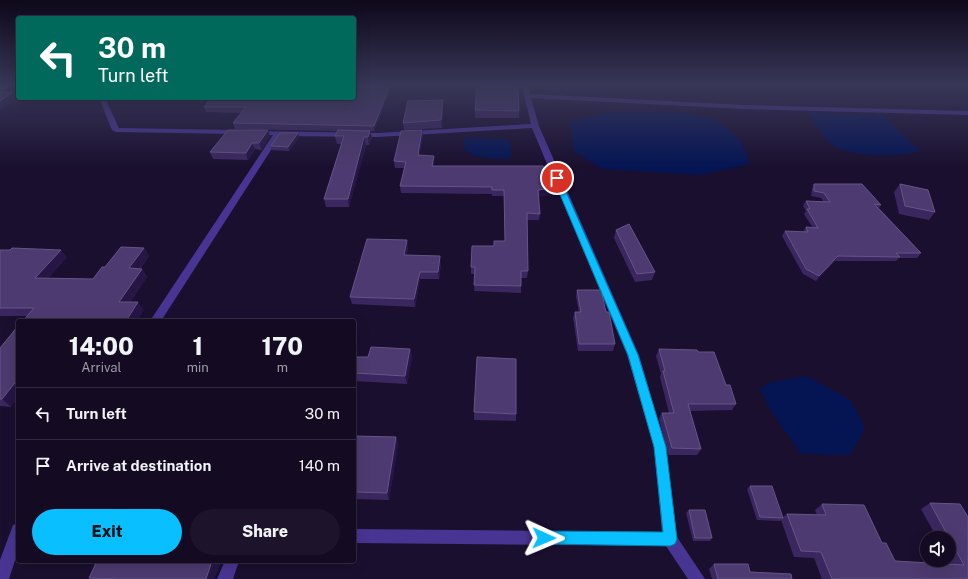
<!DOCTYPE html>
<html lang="en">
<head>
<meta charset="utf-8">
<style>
	body { margin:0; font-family:"Public Sans",sans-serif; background:#1d142b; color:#f1f3f6; height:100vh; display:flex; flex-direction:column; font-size:15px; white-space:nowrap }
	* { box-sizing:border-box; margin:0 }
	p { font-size:13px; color:#9d9ba6 }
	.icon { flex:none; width:22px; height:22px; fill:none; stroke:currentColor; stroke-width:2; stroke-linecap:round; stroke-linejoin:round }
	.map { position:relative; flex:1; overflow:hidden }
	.sheet { position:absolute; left:16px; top:319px; width:340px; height:244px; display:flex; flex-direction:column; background:#140b23; border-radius:4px; box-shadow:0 4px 16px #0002,0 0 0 1px #332b41 }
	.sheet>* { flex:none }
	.guide { position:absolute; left:16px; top:16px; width:340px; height:84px; border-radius:4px; box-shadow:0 4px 16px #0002,0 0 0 1px #332b41; background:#00695c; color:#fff; overflow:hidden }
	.tools { position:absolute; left:920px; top:531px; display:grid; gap:8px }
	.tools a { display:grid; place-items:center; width:36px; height:36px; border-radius:50%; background:#140b23; box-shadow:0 4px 16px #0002,0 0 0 1px #332b41; font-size:20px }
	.pin { position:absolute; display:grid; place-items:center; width:34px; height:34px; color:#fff; margin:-17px; border:2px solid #fff; border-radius:50%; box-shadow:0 1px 4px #0007 }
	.me { position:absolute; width:44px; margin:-22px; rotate:91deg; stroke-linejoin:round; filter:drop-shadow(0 0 3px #0008) }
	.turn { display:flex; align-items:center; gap:14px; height:84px; padding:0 16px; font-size:18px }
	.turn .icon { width:52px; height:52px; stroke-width:2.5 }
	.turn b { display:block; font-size:28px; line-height:34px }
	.eta { display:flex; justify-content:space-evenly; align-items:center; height:68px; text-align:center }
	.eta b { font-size:24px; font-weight:800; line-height:28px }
	.primary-button { display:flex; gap:8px; margin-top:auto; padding:8px 16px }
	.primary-button a { flex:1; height:46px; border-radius:24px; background:#09bfff; color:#111; font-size:16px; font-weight:800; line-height:46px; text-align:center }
	.primary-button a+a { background:#1d142b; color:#f1f3f6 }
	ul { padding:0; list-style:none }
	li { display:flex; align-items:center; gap:12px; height:52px; padding:0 16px; border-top:1px solid #332b41 }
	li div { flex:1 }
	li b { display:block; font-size:15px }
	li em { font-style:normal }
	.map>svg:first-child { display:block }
	.water { fill:#051553 }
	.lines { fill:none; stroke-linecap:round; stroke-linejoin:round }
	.street { fill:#483593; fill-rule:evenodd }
	.wall { fill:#3b275f }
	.shaded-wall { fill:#261545 }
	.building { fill:#4d3a70; stroke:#665487 }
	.route { fill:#09bfff; stroke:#067ca6 }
</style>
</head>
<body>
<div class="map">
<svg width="968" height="579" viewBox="0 0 968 579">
	<rect width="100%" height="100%" fill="#1a0f2f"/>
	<g class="water">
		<polygon points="616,111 675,111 718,120 741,141 750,164 701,175 602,169 574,151 570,121"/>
		<path d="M809,112L883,115L920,151C901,157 851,157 834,146C826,141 816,124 810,116Z"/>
		<path d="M464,138L508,139L511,144V159C496,158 472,161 463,147Z"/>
		<polygon points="807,376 851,400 865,428 850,455 828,455 800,453 772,412 759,389 769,383"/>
	</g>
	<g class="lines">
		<g class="street">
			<polygon points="522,86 528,86 530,94 745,105 968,111 968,115 745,109 531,98 539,126 639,355 666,447 677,537 705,579 688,579 666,546 354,543 354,529 662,532 654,447 627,355 532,128 378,137 280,136 161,321 150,321 273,135 253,135 253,131 378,133 531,124"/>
			<polygon points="99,98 105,98 119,128 238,130 242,132 238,134 116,132 112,130"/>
			<polygon points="18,523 18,551 9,579 0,579 0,560 13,525"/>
			<polygon points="225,561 239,561 233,579 217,579"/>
		</g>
	</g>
	<g class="wall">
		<polygon points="354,86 392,86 392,88 374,131 370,131 372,138 369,145 366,145 349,207 326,207 324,199 341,144 337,144 335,136 338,131 235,129 233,123 242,113 206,112 204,107"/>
		<polygon points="443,100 443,108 442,128 404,130 403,123"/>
		<polygon points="475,110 519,111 519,118 475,118"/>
		<polygon points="422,130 423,136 419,155 434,156 434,162 433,166 553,195 538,196 540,214 539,220 527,220 528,271 527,278 521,278 521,293 474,291 475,274 471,274 471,267 494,246 505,241 504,196 492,196 492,194 401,193 400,186 404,168 395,168 394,161"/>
		<polygon points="298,133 299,137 289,151 272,150 271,146"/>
		<polygon points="270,136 262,150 255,149 248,160 213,159 210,152"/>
		<polygon points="814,184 881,205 879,208 921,253 917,258 899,258 896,261 835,261 816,281 803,274 782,236 785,231 803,232 806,227 813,228 804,214 806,211 803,206 806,201 824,202 821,198 811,196 812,189"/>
		<polygon points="900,184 935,212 929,220 899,214 894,192"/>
		<polygon points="616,230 655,272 652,280 635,282 614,238"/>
		<polygon points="407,240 408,247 407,255 441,264 439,279 420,279 415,307 352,304 350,297"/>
		<polygon points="144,248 149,256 140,269 142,269 147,277 130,302 144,310 27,316 0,316 0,250 67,257 48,278 93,279 105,267"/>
		<polygon points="577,290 606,312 615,344 613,351 578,351 573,318 575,312 579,312 576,297"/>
		<polygon points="0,348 11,407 0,406"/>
		<polygon points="410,349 412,357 407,384 354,381 354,357 368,357"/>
		<polygon points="659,349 698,352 726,385 736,404 732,410 690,411 701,449 697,455 668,455 659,419 662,413 669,413 660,377 661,374 656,356"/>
		<polygon points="474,412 516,414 516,421 474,420"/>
		<polygon points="354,436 396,437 398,444 389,500 354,499"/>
		<polygon points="750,486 783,517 787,514 817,515 815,510 822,504 882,543 895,561 951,564 949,560 949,538 937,538 921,509 930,503 960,504 968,579 822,579 814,558 794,557 781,520 780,521 757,520 747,489"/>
		<polygon points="689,510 712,538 710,541 693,541 686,513"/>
		<polygon points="97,561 221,561 214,579 91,579 89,578"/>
		<polygon points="714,564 750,572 792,579 712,579 709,569"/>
	</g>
	<g class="shaded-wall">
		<polygon points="4,86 18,86 11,91 17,98 0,111 0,101 1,92"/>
		<polygon points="390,86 392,86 392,88 374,131 374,126"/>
		<polygon points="443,100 443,108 442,128 441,120"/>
		<polygon points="268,130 270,136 262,150 259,143"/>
		<polygon points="422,130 423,136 418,161 418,155"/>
		<polygon points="370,131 372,138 369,145 368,137"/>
		<polygon points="298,133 299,137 289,151 288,147"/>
		<polygon points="364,137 366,145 349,207 348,199"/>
		<polygon points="252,143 255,149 248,160 246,153"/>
		<polygon points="434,156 434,162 432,172 432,166"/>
		<polygon points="554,188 553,195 537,197 538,190"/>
		<polygon points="407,240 408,247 405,263 404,255"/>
		<polygon points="144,248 149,256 134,276 129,268"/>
		<polygon points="61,250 67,257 42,286 35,278"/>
		<polygon points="440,256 441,264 439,279 438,272"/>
		<polygon points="838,256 835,261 816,281 819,276"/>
		<polygon points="142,269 147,277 124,310 119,302"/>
		<polygon points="420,272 420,279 415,307 414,299"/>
		<polygon points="138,302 144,310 137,321 126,321"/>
		<polygon points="410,349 412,357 407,384 405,376"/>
		<polygon points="18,379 18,397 11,407 2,399"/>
		<polygon points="396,437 398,444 389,500 387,493"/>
		<polygon points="212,561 221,561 214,579 206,579"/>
	</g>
	<g class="building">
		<polygon points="0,86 8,86 1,92 13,92 0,101"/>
		<polygon points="354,86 390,86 374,126 233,123 246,107 204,107 211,98 354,98"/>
		<polygon points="477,86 518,86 519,111 475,110"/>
		<polygon points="443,100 441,120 403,123 408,101"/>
		<polygon points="228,130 268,130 259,143 252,143 246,153 210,152"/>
		<polygon points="338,130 370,131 368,137 364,137 348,199 324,199 344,136 335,136"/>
		<polygon points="422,130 418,155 434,156 432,166 543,166 554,188 538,190 540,214 527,213 528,271 521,271 521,286 474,285 475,267 471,267 472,246 494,246 494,241 505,241 504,190 492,190 492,187 400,186 406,162 394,161 401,131"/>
		<polygon points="280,133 298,133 288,147 271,146"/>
		<polygon points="814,184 862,184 881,205 874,204 921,253 896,253 900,257 838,256 819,276 806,269 785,231 808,232 806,227 818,228 807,209 810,209 806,201 830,202 824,193 814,191"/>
		<polygon points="900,184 928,190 935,212 905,206"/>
		<polygon points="629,224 655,272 637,274 616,230"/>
		<polygon points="367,239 407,240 404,255 440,256 438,272 420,272 414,299 350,297"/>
		<polygon points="121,247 144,248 129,268 142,269 119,302 138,302 126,321 23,321 34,308 0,308 0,250 10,250 12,248 61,250 35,278 93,279 102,267 105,267"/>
		<polygon points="577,290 601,290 606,312 609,312 615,344 579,344 575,312 581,312"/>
		<polygon points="18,326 18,379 2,399 0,399 0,348"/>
		<polygon points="371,347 410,349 405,376 354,373 354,357 368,357"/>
		<polygon points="659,349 697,350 698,352 714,352 726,385 730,385 736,404 688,404 701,449 672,448 662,413 674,413 663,371 665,371"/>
		<polygon points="477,357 516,359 516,414 474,412"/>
		<polygon points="354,436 396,437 387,493 354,492"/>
		<polygon points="750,486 772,486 783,518 760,517"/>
		<polygon points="930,503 960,504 968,517 968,579 832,579 821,552 801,551 787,514 826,515 822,504 864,505 882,543 886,543 895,561 964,565"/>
		<polygon points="689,510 705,510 712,538 695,538"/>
		<polygon points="97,561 212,561 206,579 120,579 89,578"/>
		<polygon points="714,564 748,564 750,572 791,574 792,579 718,579"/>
	</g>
	<linearGradient id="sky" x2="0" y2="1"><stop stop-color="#0e081a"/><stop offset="0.51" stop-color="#383758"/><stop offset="1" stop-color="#383758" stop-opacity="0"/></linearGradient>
	<rect width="968" height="167" fill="url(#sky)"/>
	<polygon class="route" points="557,175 560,178 638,355 666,447 677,539 675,544 670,546 544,544 539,543 537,538 539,533 544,531 663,532 654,447 628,355 553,178"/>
</svg>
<div class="tools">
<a><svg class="icon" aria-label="sound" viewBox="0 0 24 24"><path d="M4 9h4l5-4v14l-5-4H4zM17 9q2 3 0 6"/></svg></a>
</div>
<div class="pin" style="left:557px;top:178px;background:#d93025"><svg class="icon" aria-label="arrive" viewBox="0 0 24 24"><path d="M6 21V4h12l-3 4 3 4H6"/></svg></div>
<svg class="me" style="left:544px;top:538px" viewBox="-20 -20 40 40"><path d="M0-17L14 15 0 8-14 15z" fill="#09bfff" stroke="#fff" stroke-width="4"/></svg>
<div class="guide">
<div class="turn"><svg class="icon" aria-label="left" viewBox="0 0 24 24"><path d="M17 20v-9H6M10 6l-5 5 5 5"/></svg><div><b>30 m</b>Turn left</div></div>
</div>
<section class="sheet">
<div class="eta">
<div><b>14:00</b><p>Arrival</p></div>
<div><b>1</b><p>min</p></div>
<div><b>170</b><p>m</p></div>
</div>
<ul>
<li><svg class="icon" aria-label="left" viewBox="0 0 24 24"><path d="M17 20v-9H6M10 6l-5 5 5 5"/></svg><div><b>Turn left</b></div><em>30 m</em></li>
<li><svg class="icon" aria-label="arrive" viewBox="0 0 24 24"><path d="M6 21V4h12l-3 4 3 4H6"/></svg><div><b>Arrive at destination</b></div><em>140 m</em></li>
</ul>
<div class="primary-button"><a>Exit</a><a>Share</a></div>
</section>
</div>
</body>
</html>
